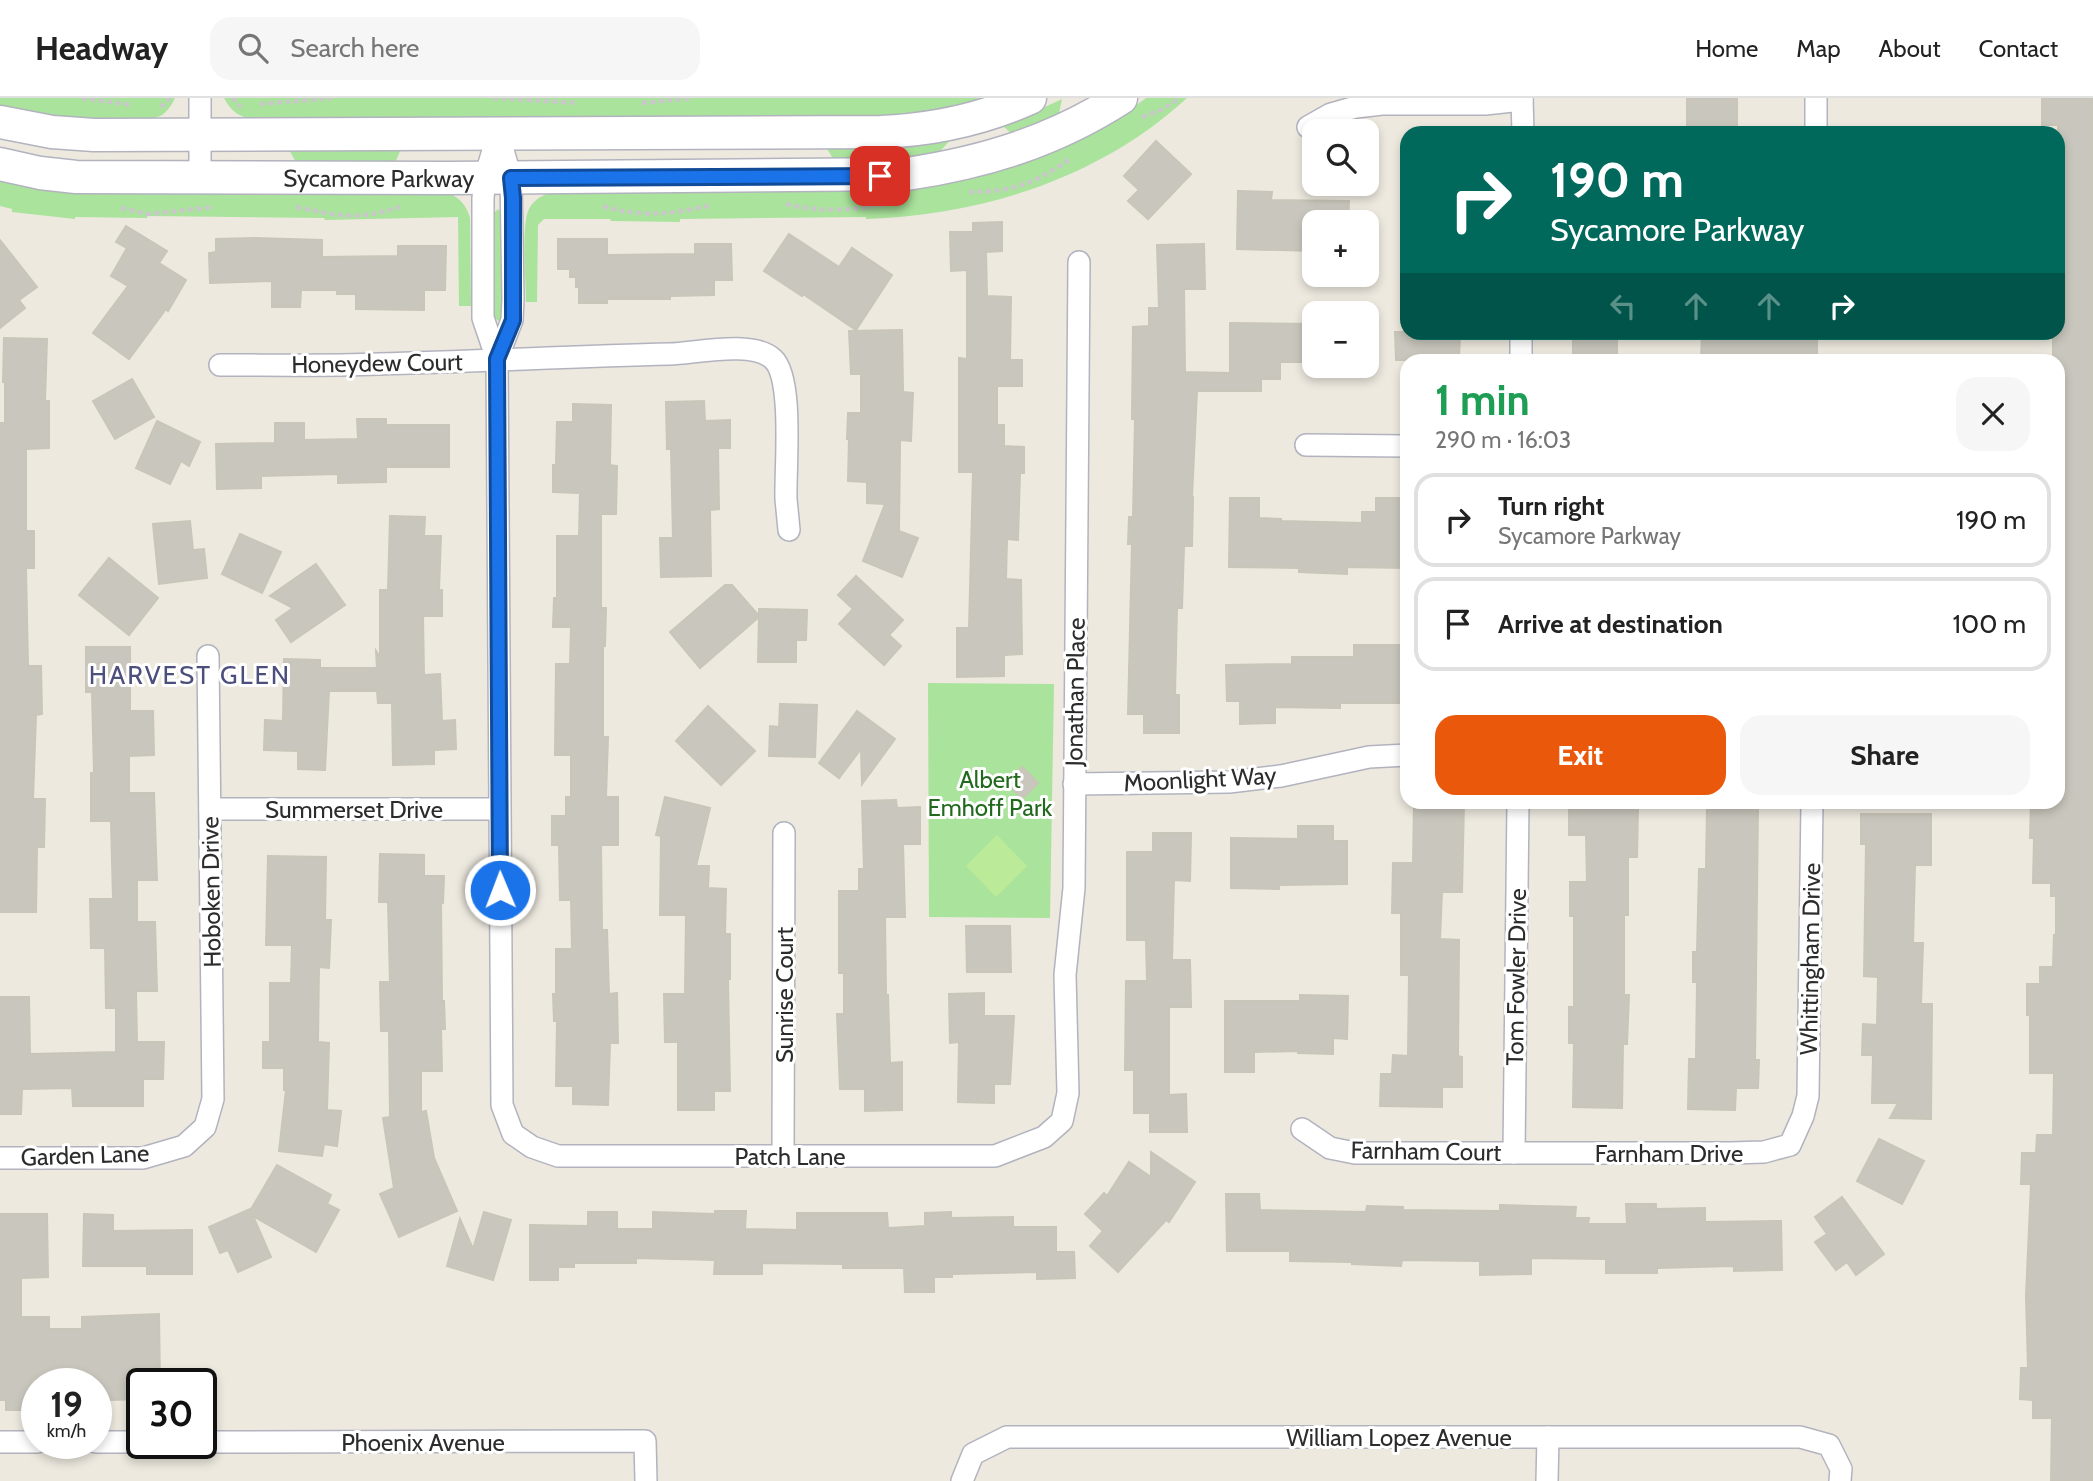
<!DOCTYPE html>
<html lang="en">
<head>
<meta charset="utf-8">
<style>
	body { margin:0; font-family:Cabin,sans-serif; background:#f6f6f6; color:#222; height:100vh; display:flex; flex-direction:column; font-size:26px; white-space:nowrap }
	* { box-sizing:border-box; margin:0 }
	p { font-size:23px; color:#767676 }
	.icon { flex:none; width:38px; height:38px; fill:none; stroke:currentColor; stroke-width:2; stroke-linecap:round; stroke-linejoin:round }
	.map { position:relative; flex:1; overflow:hidden }
	.drawer { position:absolute; left:1400px; top:256px; width:665px; height:455px; display:flex; flex-direction:column; background:#fff; border-radius:21px; box-shadow:0 4px 10px #0003 }
	.drawer>* { flex:none }
	.banner { position:absolute; left:1400px; top:28px; width:665px; height:214px; border-radius:21px; box-shadow:0 4px 10px #0003; background:#00695c; color:#fff; overflow:hidden }
	.tools { position:absolute; left:1302px; top:21px; display:grid; gap:14px }
	.tools a { display:grid; place-items:center; width:77px; height:77px; border-radius:14px; background:#fff; box-shadow:0 4px 10px #0003; font-size:35px }
	.speed { position:absolute; left:21px; top:1270px; display:flex; gap:14px; font-size:35px; font-weight:700; text-align:center }
	.speed>* { display:grid; place-content:center; width:91px; height:91px; border-radius:50%; background:#fff; box-shadow:0 4px 10px #0003; line-height:1 }
	.speed small { font-size:18px; font-weight:400 }
	.speed .limit { border:4px solid #111; border-radius:10px; background:#fff; color:#111 }
	.pin { position:absolute; display:grid; place-items:center; width:60px; height:60px; color:#fff; margin:-30px; border-radius:14px; box-shadow:0 4px 10px #0006 }
	.me { position:absolute; width:77px; margin:-38px; rotate:359deg; stroke-linejoin:round; filter:drop-shadow(0 0 5px #0008) }
	.turn { display:flex; align-items:center; gap:24px; height:147px; padding:0 35px; font-size:32px }
	.turn .icon { width:91px; height:91px; stroke-width:2.5 }
	.turn b { display:block; font-size:49px; line-height:60px }
	.lanes { display:flex; align-items:center; height:66px; padding:0 35px; background:#0003; justify-content:center; gap:35px; direction:ltr }
	.lanes .off { opacity:.35 }
	.round { display:grid; place-items:center; flex:none; width:74px; height:74px; border-radius:21px; background:#f6f6f6 }
	.head { display:flex; align-items:center; justify-content:space-between; height:119px; padding:0 35px }
	h1 { font-size:42px; font-weight:800; line-height:52px; color:#1e9e55 }
	.button { display:flex; gap:14px; margin-top:auto; padding:14px 35px }
	.button a { flex:1; height:80px; border-radius:21px; background:#ea580c; color:#fff; font-size:28px; font-weight:800; line-height:80px; text-align:center }
	.button a+a { background:#f6f6f6; color:#222 }
	ul { padding:0; list-style:none }
	li { display:flex; align-items:center; gap:21px; height:94px; margin:0 14px 10px; padding:0 21px; border:4px solid #e0e0e0; border-radius:21px }
	li div { flex:1 }
	li b { display:block; font-size:26px }
	li em { font-style:normal }
	header { display:flex; align-items:center; gap:42px; box-sizing:border-box; height:98px; padding:0 35px; background:#fff; border-bottom:2px solid #e0e0e0 }
	header strong { font-size:33px }
	nav { display:flex; gap:38px; margin-inline-start:auto; font-size:24px }
	.search { width:490px; height:63px; background:#f6f6f6; display:flex; align-items:center; gap:18px; box-sizing:border-box; padding:0 24px; border-radius:21px; color:#767676; font-size:26px }
	.map>svg:first-child { display:block }
	.green { fill:#aae39c }
	.pitch { fill:#bbea98 }
	.building { fill:#c9c7bd; stroke:#c9c5b8; stroke-width:2 }
	.lines { fill:none; stroke-linecap:round; stroke-linejoin:round }
	.street-casing { stroke:#b2b3bf; stroke-width:24 }
	.secondary-casing { stroke:#b2b3bf; stroke-width:35 }
	.path { stroke:#c8c8c8; stroke-width:4.5; stroke-dasharray:5 3.5; stroke-linecap:butt }
	.street { stroke:#fff; stroke-width:21 }
	.secondary { stroke:#fff; stroke-width:32 }
	.route-casing { stroke:#114b97; stroke-width:18 }
	.route { stroke:#1a73e8; stroke-width:12 }
	.labels { text-anchor:middle; dominant-baseline:central; stroke-width:6; stroke-linejoin:round; paint-order:stroke }
	.street-label { font-size:24px; fill:#2c2c2c; stroke:#fff }
	.park-label { font-size:24px; fill:#21691c; stroke:#fff }
	.neighbourhood-label { font-size:26px; letter-spacing:2px; fill:#4c4e7c; stroke:#fff }
</style>
</head>
<body>
<header>
<strong>Headway</strong>
<div class="search"><svg class="icon" aria-label="search" viewBox="0 0 24 24"><circle cx="10" cy="10" r="6"/><path d="M15 15l6 6"/></svg>Search here</div>
<nav><a>Home</a><a>Map</a><a>About</a><a>Contact</a></nav>
</header>
<div class="map">
<svg width="2093" height="1383" viewBox="0 0 2093 1383">
	<rect width="100%" height="100%" fill="#ede9df"/>
	<g class="green">
		<path d="M0,0H175C172,6 168,13 162,17C138,31 29,17 0,8Z"/>
		<path d="M224,0H990L970,6L904,18L255,22C240,19 231,14 224,0Z"/>
		<path d="M1146,0H1187C1100,80 983,117 866,121V119L680,121V124L611,123L610,121H544L538,127L537,204H526C526,184 521,126 529,111C535,99 547,95 560,92H877L931,87L974,80L999,72L1124,16Z"/>
		<polygon points="1062,1 1058,20 1014,38 1002,27 1032,15"/>
		<polygon points="952,40 936,58 910,62 835,64 826,49"/>
		<polygon points="288,50 401,51 395,65 296,64"/>
		<path d="M0,83L39,90L446,94C459,99 466,106 470,120L471,208H459L458,119L325,122L324,120L147,118V120L75,119V121L12,114V111L0,108Z"/>
		<polygon points="498,111 502,116 503,219 498,223 494,219 494,115"/>
		<polygon points="928,585 1054,586 1050,820 929,819"/>
	</g>
	<polygon class="pitch" points="997,737 1027,768 996,799 966,768"/>
	<g class="building">
		<rect x="1687" y="0" width="50" height="28"/>
		<polygon points="2042,0 2093,0 2093,1383 2051,1383 2052,1320 2033,1320 2033,1302 2020,1301 2021,1270 2028,1270 2026,1198 2031,1086 2021,1086 2022,1055 2036,1055 2037,1037 2053,1037 2054,975 2030,975 2030,917 2027,917 2027,886 2040,886 2040,869 2053,869 2054,837 2056,837 2056,798 2051,798 2051,785 2033,785 2034,740 2030,740 2031,704 2058,704 2058,262 2053,262 2053,234 2058,234 2058,27 2042,27"/>
		<polygon points="1156,43 1191,76 1148,121 1128,103 1139,92 1124,78"/>
		<polygon points="1238,93 1272,94 1271,102 1349,103 1348,124 1314,124 1314,153 1237,151"/>
		<polygon points="1002,124 1002,153 986,154 987,198 1011,199 1010,262 1022,262 1022,288 997,288 997,327 1004,327 1004,348 1024,349 1024,375 1020,375 1018,442 1007,441 1006,481 1021,482 1022,556 1004,557 1004,578 957,579 957,530 969,530 973,374 959,374 959,260 967,261 967,172 951,173 950,134 973,134 973,125"/>
		<polygon points="126,128 167,153 159,165 186,182 168,213 166,211 129,261 93,235 128,188 111,178 127,150 116,144"/>
		<polygon points="789,136 839,169 852,150 892,177 856,232 803,196 802,198 764,173"/>
		<polygon points="255,140 322,142 322,159 398,158 398,148 446,148 445,192 424,192 424,212 356,211 356,196 337,196 337,192 301,192 300,209 272,209 272,183 210,185 209,155 216,154 216,141"/>
		<polygon points="558,141 607,141 607,157 695,156 695,146 731,146 732,182 714,182 714,197 670,198 670,201 607,201 607,205 579,205 579,189 576,189 576,179 570,179 570,171 558,171"/>
		<polygon points="0,142 37,189 19,202 25,210 0,230"/>
		<polygon points="1204,146 1205,191 1184,191 1185,274 1230,275 1230,225 1314,226 1314,264 1280,264 1280,281 1261,281 1261,293 1197,293 1192,399 1193,399 1192,448 1184,448 1182,510 1177,510 1175,597 1179,597 1179,635 1144,635 1144,616 1128,616 1132,446 1128,446 1129,419 1133,419 1135,321 1132,321 1133,229 1149,228 1149,210 1159,210 1157,147"/>
		<polygon points="902,232 903,294 913,295 911,343 900,342 899,433 918,440 902,479 863,463 885,406 867,405 867,384 848,383 849,341 847,341 848,315 861,315 861,276 851,276 849,233"/>
		<polygon points="1395,234 1460,234 1459,262 1396,262"/>
		<polygon points="1702,234 1817,234 1817,262 1701,262"/>
		<rect x="1573" y="237" width="44" height="25"/>
		<polygon points="4,240 47,241 45,303 49,303 49,350 26,351 26,433 34,433 34,470 26,470 28,568 41,568 42,616 36,617 33,701 45,701 44,749 37,749 36,814 0,814 0,325 5,325 5,284 3,284"/>
		<polygon points="132,281 154,319 115,341 93,303"/>
		<polygon points="704,303 705,323 730,322 730,350 718,350 719,411 710,412 711,478 661,479 660,440 673,440 671,351 667,351 666,304"/>
		<polygon points="573,306 611,307 610,367 617,368 616,416 601,416 601,510 606,510 605,548 603,548 603,639 608,639 606,699 618,699 618,747 601,747 602,832 607,832 609,896 617,895 618,945 610,945 608,1007 573,1006 573,988 556,988 557,923 554,923 553,896 556,896 556,851 572,851 571,802 560,802 559,747 552,747 552,718 566,718 566,699 571,699 571,657 555,657 556,566 570,566 571,529 553,529 554,500 557,500 557,438 579,438 580,395 553,394 553,367 556,367 557,324 573,324"/>
		<polygon points="357,321 386,321 386,327 449,327 449,369 386,369 386,384 338,385 338,376 261,378 261,390 217,391 216,346 275,345 275,325 304,325 304,342 358,341"/>
		<polygon points="157,323 200,344 189,368 181,363 170,386 136,370"/>
		<polygon points="1230,400 1259,400 1259,420 1281,421 1281,423 1362,425 1362,414 1376,414 1376,400 1407,400 1407,470 1347,469 1347,476 1299,474 1299,470 1229,469"/>
		<polygon points="390,418 425,419 424,438 441,438 439,492 442,492 442,518 423,518 424,577 440,576 442,623 455,622 456,651 434,652 434,666 393,667 392,605 378,605 377,593 329,593 325,672 298,671 298,653 264,652 265,622 283,623 284,561 320,562 320,570 377,570 376,553 380,559 380,492 388,492"/>
		<polygon points="190,423 193,452 204,451 207,480 159,486 153,426"/>
		<polygon points="240,436 281,454 262,495 222,476"/>
		<polygon points="109,460 158,500 129,537 79,497"/>
		<polygon points="316,466 345,507 291,544 276,522 293,510 270,498"/>
		<polygon points="856,478 903,522 889,537 901,548 884,567 839,526 853,511 838,497"/>
		<polygon points="725,487 732,487 759,518 759,511 807,512 806,542 796,542 796,564 758,564 759,519 700,570 670,534"/>
		<polygon points="1354,547 1403,547 1404,605 1340,605 1340,610 1275,609 1275,625 1240,626 1240,603 1227,603 1226,567 1292,566 1292,559 1354,559"/>
		<polygon points="86,549 130,549 130,613 153,613 154,657 129,658 129,695 154,695 157,782 137,782 137,824 155,824 157,893 136,893 137,944 164,944 163,981 143,981 143,1008 73,1008 72,990 22,991 21,1016 0,1016 0,899 29,899 30,956 116,954 116,910 106,910 105,850 91,850 90,801 113,801 111,723 91,723 91,675 94,675 92,594 86,594"/>
		<polygon points="780,606 817,607 815,659 769,658 770,628 779,629"/>
		<polygon points="708,608 755,653 721,687 676,643"/>
		<polygon points="857,613 895,641 862,686 861,651 839,680 819,665"/>
		<polygon points="1022,669 1038,685 1022,701 1007,685"/>
		<polygon points="665,699 710,710 696,768 709,768 708,790 726,791 725,836 730,836 730,881 728,881 730,993 714,993 714,1012 678,1012 678,944 665,944 664,896 685,896 686,817 660,817 661,738 656,737"/>
		<polygon points="896,702 897,710 920,709 920,746 903,746 905,819 885,819 886,897 888,897 890,965 902,964 902,1012 865,1013 865,991 840,991 837,916 844,916 844,875 839,875 839,793 859,793 859,771 864,771 862,703"/>
		<polygon points="1414,704 1464,705 1462,794 1442,794 1440,841 1459,842 1458,958 1462,959 1462,989 1442,989 1442,1009 1380,1008 1381,976 1392,976 1393,957 1408,958 1409,877 1401,877 1401,815 1392,815 1393,765 1413,765"/>
		<polygon points="1569,707 1638,709 1637,759 1628,759 1628,817 1624,817 1624,897 1629,897 1627,946 1623,946 1622,1010 1573,1009 1574,945 1569,945 1569,909 1574,909 1574,818 1570,818 1570,784 1587,784 1586,737 1569,737"/>
		<polygon points="1707,708 1758,709 1755,962 1759,962 1758,990 1736,990 1735,1012 1688,1011 1689,961 1696,961 1697,884 1693,884 1693,854 1697,854 1699,771 1706,771"/>
		<polygon points="1861,716 1931,716 1931,767 1915,767 1913,845 1923,845 1921,906 1932,906 1931,1021 1890,1020 1898,1005 1872,1005 1873,957 1862,957 1863,926 1877,927 1878,879 1864,878 1866,746 1861,746"/>
		<polygon points="1298,728 1333,728 1333,743 1347,743 1347,786 1279,787 1279,791 1231,790 1231,740 1298,741"/>
		<polygon points="1153,735 1191,735 1190,783 1174,782 1172,862 1190,862 1191,909 1169,909 1169,997 1186,996 1187,1034 1150,1034 1150,1015 1134,1015 1134,972 1125,972 1126,883 1147,883 1146,842 1127,842 1127,754 1153,754"/>
		<polygon points="380,756 424,757 424,778 444,778 443,805 441,805 442,903 444,903 445,931 441,931 442,973 421,973 421,1014 426,1013 434,1060 457,1113 399,1139 380,1096 394,1090 383,1020 390,1019 389,933 381,933 380,884 390,884 388,804 379,804"/>
		<polygon points="268,758 326,759 325,822 331,822 329,870 319,869 318,944 329,945 327,1012 341,1013 337,1048 324,1046 322,1058 279,1053 286,992 284,992 284,970 263,970 263,944 270,944 270,885 291,885 292,847 266,847"/>
		<polygon points="966,828 1010,828 1011,874 967,874"/>
		<polygon points="984,895 984,918 1014,918 1010,986 994,986 994,1005 958,1004 959,944 950,945 949,896"/>
		<polygon points="1300,897 1348,898 1347,941 1333,940 1333,956 1298,955 1298,953 1254,954 1254,974 1225,974 1225,903 1300,903"/>
		<polygon points="1879,1041 1924,1063 1902,1106 1857,1083"/>
		<polygon points="1151,1054 1195,1084 1169,1124 1166,1122 1118,1174 1090,1148 1103,1133 1085,1116 1104,1095 1107,1098 1129,1064 1151,1079"/>
		<polygon points="277,1067 331,1097 327,1106 339,1112 316,1154 253,1118 271,1159 238,1174 228,1152 220,1155 209,1129 250,1111 250,1113"/>
		<polygon points="1226,1096 1259,1096 1260,1112 1366,1114 1367,1108 1403,1109 1403,1112 1500,1113 1500,1107 1576,1109 1575,1120 1589,1120 1588,1126 1627,1126 1626,1106 1656,1106 1656,1111 1705,1110 1705,1124 1781,1123 1782,1172 1734,1173 1734,1168 1657,1170 1657,1175 1606,1175 1606,1161 1531,1160 1531,1176 1480,1177 1480,1163 1402,1162 1401,1168 1352,1166 1352,1164 1290,1163 1290,1153 1227,1153"/>
		<polygon points="1842,1099 1884,1156 1856,1177 1847,1164 1836,1172 1815,1144 1827,1136 1815,1119"/>
		<polygon points="715,1113 746,1113 745,1131 797,1132 797,1115 887,1115 888,1130 925,1128 925,1115 951,1114 951,1120 1013,1119 1013,1129 1056,1129 1056,1154 1074,1154 1075,1180 1037,1181 1037,1174 952,1176 952,1179 934,1179 934,1194 905,1194 904,1170 843,1170 843,1166 762,1165 762,1176 714,1176 715,1162 636,1160 636,1165 574,1165 574,1169 558,1169 558,1182 530,1182 530,1127 588,1128 588,1114 617,1114 617,1131 653,1131 653,1114 715,1116"/>
		<polygon points="484,1114 511,1122 493,1182 447,1168 460,1121 473,1151"/>
		<polygon points="0,1116 47,1116 48,1179 21,1180 21,1219 49,1219 49,1231 82,1231 82,1219 159,1216 160,1286 142,1286 142,1301 110,1302 96,1301 96,1286 36,1286 36,1303 26,1303 26,1312 6,1312 6,1302 0,1302"/>
		<polygon points="84,1116 113,1117 113,1133 192,1132 192,1176 147,1176 147,1168 83,1168"/>
	</g>
	<g class="lines">
		<defs>
			<g id="street">
				<polyline points="1522,0 1523,35"/>
				<polyline points="1308,29 1331,16 1356,9 1382,6 1485,6 1522,2"/>
				<polyline points="498,35 485,80 483,100 483,220 497,261 502,1007 513,1036 532,1049 558,1058 995,1058 1044,1039 1062,1023 1068,995 1065,877 1074,790 1079,164"/>
				<polyline points="1816,35 1816,0"/>
				<polyline points="200,79 200,0"/>
				<polyline points="497,261 512,222 513,201 511,80 498,35"/>
				<polyline points="1521,262 1521,234"/>
				<path d="M220,267C273,267 326,268 379,266C476,264 573,258 670,256C697,255 753,242 773,261C794,280 785,371 786,401C787,411 788,422 789,432"/>
				<polyline points="1306,347 1407,348"/>
				<polyline points="1074,686 1229,684 1281,678 1369,659 1407,657"/>
				<polyline points="210,711 499,711"/>
				<polyline points="1302,1031 1330,1050 1355,1055 1731,1055 1764,1054 1790,1047 1803,1018 1808,998 1812,704"/>
				<polyline points="1514,1055 1518,704"/>
				<polyline points="783,1058 784,735"/>
				<polyline points="0,1060 143,1060 184,1048 205,1029 213,1001 208,558"/>
				<polyline points="0,1344 37,1344"/>
				<polyline points="96,1344 142,1344"/>
				<polyline points="201,1344 645,1343 646,1383"/>
				<polyline points="962,1383 973,1356 1007,1339 1800,1339 1829,1347 1841,1371 1840,1383"/>
				<polyline points="1547,1383 1548,1339"/>
			</g>
			<g id="secondary">
				<path d="M0,24L52,34L94,37L881,34C932,32 983,21 1030,0"/>
				<path id="s1" d="M0,66L40,75L76,79L450,80L907,76C986,64 1054,43 1121,0"/>
			</g>
		</defs>
		<use href="#street" class="street-casing"/>
		<use href="#secondary" class="secondary-casing"/>
		<g class="path">
			<polyline points="82,0 131,7"/>
			<polyline points="232,0 241,9"/>
			<polyline points="493,0 577,5"/>
			<polyline points="642,5 693,0"/>
			<polyline points="260,6 332,0"/>
			<polyline points="161,9 170,0"/>
			<polyline points="1142,19 1161,12 1180,0"/>
			<path d="M969,94C1013,94 1036,85 1071,60"/>
			<path d="M786,106C819,114 851,113 885,106"/>
			<path d="M603,108C640,120 674,116 711,107"/>
			<path d="M296,109C341,118 354,123 400,109"/>
			<polyline points="121,110 148,116 214,109"/>
		</g>
		<use href="#street" class="street"/>
		<use href="#secondary" class="secondary"/>
	</g>
	<g class="lines">
		<defs>
			<polyline id="route" points="500,792 497,261 513,222 513,100 511,80 880,78"/>
		</defs>
		<use href="#route" class="route-casing"/>
		<use href="#route" class="route"/>
	</g>
	<g class="labels">
		<g class="street-label">
			<text stroke="none"><textPath href="#s1" startOffset="380">Sycamore Parkway</textPath></text>
			<text transform="translate(377 265) rotate(-1)">Honeydew Court</text>
			<text transform="translate(1075 594) rotate(-89)">Jonathan Place</text>
			<text transform="translate(1200 681) rotate(-3)">Moonlight Way</text>
			<text x="354" y="711">Summerset Drive</text>
			<text transform="translate(211 794) rotate(-91)">Hoboken Drive</text>
			<text transform="translate(1810 861) rotate(-89)">Whittingham Drive</text>
			<text transform="translate(1516 879) rotate(-89)">Tom Fowler Drive</text>
			<text transform="translate(784 897) rotate(-90)">Sunrise Court</text>
			<text transform="translate(1426 1053) rotate(1)">Farnham Court</text>
			<text x="1669" y="1055">Farnham Drive</text>
			<text transform="translate(85 1057) rotate(-2)">Garden Lane</text>
			<text x="790" y="1058">Patch Lane</text>
			<text x="1399" y="1339">William Lopez Avenue</text>
			<text x="423" y="1344">Phoenix Avenue</text>
		</g>
		<g class="park-label">
			<text x="990" y="681">Albert<tspan x="990" dy="28">Emhoff Park</tspan></text>
		</g>
		<g class="neighbourhood-label">
			<text x="190" y="577">HARVEST GLEN</text>
		</g>
	</g>
</svg>
<div class="tools">
<a><svg class="icon" aria-label="search" viewBox="0 0 24 24"><circle cx="10" cy="10" r="6"/><path d="M15 15l6 6"/></svg></a>
<a>+</a>
<a>−</a>
</div>
<div class="speed"><div>19<small>km/h</small></div><div class="limit">30</div></div>
<div class="pin" style="left:880px;top:78px;background:#d93025"><svg class="icon" aria-label="arrive" viewBox="0 0 24 24"><path d="M6 21V4h12l-3 4 3 4H6"/></svg></div>
<svg class="me" style="left:500px;top:792px" viewBox="-20 -20 40 40"><circle r="17" fill="#1a73e8" stroke="#fff" stroke-width="3"/><path d="M0-11L8 9 0 5-8 9z" fill="#fff"/></svg>
<div class="banner">
<div class="turn"><svg class="icon" aria-label="right" viewBox="0 0 24 24"><path d="M7 20v-9h11M14 6l5 5-5 5"/></svg><div><b>190 m</b>Sycamore Parkway</div></div>
<div class="lanes"><svg class="icon off" aria-label="left" viewBox="0 0 24 24"><path d="M17 20v-9H6M10 6l-5 5 5 5"/></svg><svg class="icon off" aria-label="ahead" viewBox="0 0 24 24"><path d="M12 20V5M6 11l6-6 6 6"/></svg><svg class="icon off" aria-label="ahead" viewBox="0 0 24 24"><path d="M12 20V5M6 11l6-6 6 6"/></svg><svg class="icon" aria-label="right" viewBox="0 0 24 24"><path d="M7 20v-9h11M14 6l5 5-5 5"/></svg></div>
</div>
<section class="drawer">
<div class="head"><div><h1>1 min</h1><p>290 m · 16:03</p></div><a class="round"><svg class="icon" aria-label="close" viewBox="0 0 24 24"><path d="M6 6l12 12M18 6L6 18"/></svg></a></div>
<ul>
<li><svg class="icon" aria-label="right" viewBox="0 0 24 24"><path d="M7 20v-9h11M14 6l5 5-5 5"/></svg><div><b>Turn right</b><p>Sycamore Parkway</p></div><em>190 m</em></li>
<li><svg class="icon" aria-label="arrive" viewBox="0 0 24 24"><path d="M6 21V4h12l-3 4 3 4H6"/></svg><div><b>Arrive at destination</b></div><em>100 m</em></li>
</ul>
<div class="button"><a>Exit</a><a>Share</a></div>
</section>
</div>
</body>
</html>
